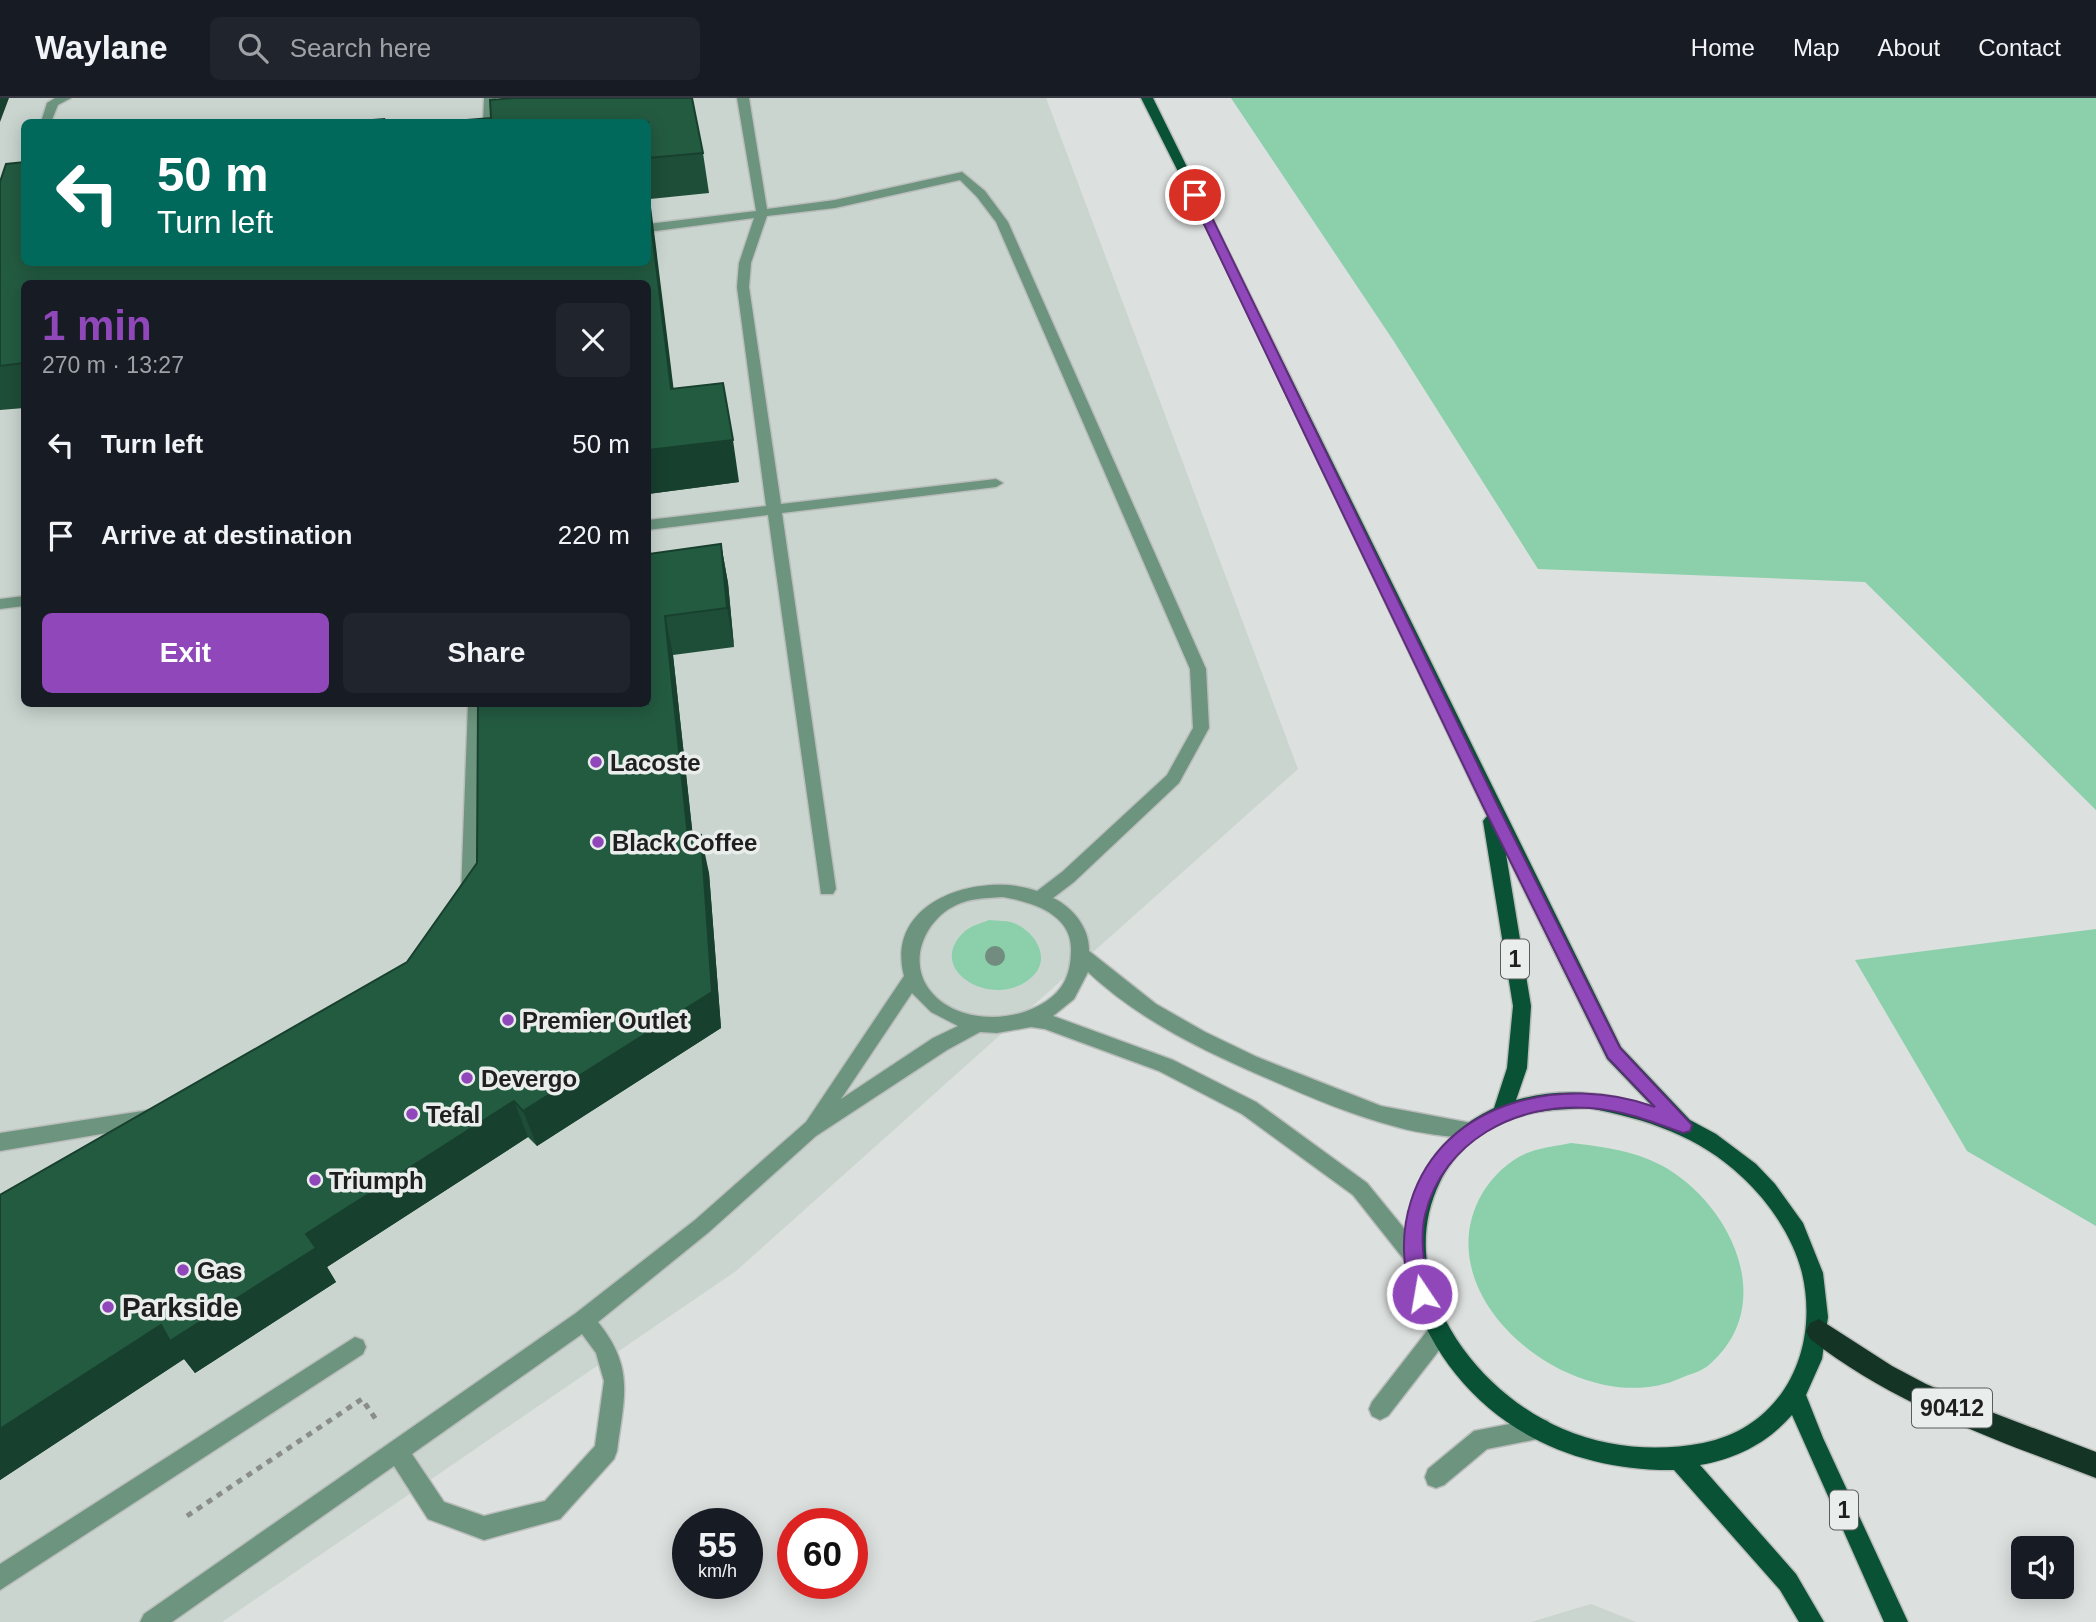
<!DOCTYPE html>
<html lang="en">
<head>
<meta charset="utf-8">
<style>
	body { margin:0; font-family:Arial,sans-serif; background:#20242c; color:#f1f3f6; height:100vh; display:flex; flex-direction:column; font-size:26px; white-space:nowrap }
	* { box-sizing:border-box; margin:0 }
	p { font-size:23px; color:#9ea1a6 }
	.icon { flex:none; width:38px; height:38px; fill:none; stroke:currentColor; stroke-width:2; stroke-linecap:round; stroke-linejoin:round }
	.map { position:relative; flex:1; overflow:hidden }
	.panel { position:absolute; left:21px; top:182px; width:630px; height:427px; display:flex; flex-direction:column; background:#171b24; border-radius:10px; box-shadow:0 4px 18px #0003 }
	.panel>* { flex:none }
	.banner { position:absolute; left:21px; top:21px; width:630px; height:147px; border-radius:10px; box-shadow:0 4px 18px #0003; background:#00695c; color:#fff; overflow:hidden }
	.tools { position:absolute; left:2011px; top:1438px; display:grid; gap:14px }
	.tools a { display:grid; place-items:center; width:63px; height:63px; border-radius:10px; background:#171b24; box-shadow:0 4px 18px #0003; font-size:35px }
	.speed { position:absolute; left:672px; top:1410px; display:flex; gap:14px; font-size:35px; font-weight:700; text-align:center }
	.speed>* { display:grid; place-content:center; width:91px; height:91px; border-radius:50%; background:#171b24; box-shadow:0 4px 18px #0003; line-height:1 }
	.speed small { font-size:18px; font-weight:400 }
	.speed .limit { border:10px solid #d22; background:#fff; color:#111 }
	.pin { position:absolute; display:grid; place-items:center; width:60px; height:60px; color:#fff; margin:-30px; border:4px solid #fff; border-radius:50%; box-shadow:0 2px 7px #0007 }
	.me { position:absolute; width:77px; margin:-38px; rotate:348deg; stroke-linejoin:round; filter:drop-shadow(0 0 5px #0008) }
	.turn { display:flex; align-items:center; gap:24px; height:147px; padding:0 21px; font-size:32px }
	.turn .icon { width:91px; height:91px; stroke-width:2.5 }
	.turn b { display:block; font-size:49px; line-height:60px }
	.round { display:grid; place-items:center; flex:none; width:74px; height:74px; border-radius:10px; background:#20242c }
	.summary { display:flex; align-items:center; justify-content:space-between; height:119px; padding:0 21px }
	h1 { font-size:42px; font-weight:800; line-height:52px; color:#8f47ba }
	.cta { display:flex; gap:14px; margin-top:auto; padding:14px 21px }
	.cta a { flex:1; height:80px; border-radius:10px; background:#8f47ba; color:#fff; font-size:28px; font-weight:800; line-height:80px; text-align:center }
	.cta a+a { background:#20242c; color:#f1f3f6 }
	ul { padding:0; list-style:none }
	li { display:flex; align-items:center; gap:21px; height:91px; padding:0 21px }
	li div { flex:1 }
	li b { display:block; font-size:26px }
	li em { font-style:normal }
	header { display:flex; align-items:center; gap:42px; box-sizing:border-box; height:98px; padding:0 35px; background:#171b24; border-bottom:2px solid #363941 }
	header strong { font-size:33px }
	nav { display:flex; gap:38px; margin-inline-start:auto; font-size:24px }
	.search { width:490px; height:63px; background:#20242c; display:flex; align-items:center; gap:18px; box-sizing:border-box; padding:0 24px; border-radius:10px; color:#9ea1a6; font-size:26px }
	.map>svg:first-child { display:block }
	.built { fill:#cad5cf; fill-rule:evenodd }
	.green { fill:#8bcfab }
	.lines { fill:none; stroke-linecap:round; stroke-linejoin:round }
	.minor-casing { stroke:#babdbb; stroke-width:3 }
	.major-casing { stroke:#babdbb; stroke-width:3 }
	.highway-casing { stroke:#babdbb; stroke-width:3 }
	.path { stroke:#8a8d8b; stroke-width:5; stroke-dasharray:6 6; stroke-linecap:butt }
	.minor { fill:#6c947e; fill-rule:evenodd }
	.major { fill:#095236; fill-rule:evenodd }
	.highway { fill:#143525; fill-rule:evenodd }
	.tree { fill:#728c80 }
	.wall { fill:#1e4e38 }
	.shaded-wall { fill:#18402e }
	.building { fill:#235b41; stroke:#18402e; stroke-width:2 }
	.route { fill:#8f47ba; stroke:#5d2e79; stroke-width:2 }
	.poi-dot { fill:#8f47ba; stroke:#e9edeb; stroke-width:2.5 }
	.labels { text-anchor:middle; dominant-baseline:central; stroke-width:7; stroke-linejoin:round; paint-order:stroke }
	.shield { fill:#e9edeb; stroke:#5b5d5c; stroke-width:2 }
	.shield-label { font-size:23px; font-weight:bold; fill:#1e1f1e }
	.poi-label { font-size:24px; font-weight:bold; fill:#1e1f1e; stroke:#e9edeb; text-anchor:start }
	.near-poi-label { font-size:28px; font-weight:bold; fill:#1e1f1e; stroke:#e9edeb; text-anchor:start }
</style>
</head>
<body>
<header>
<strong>Waylane</strong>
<div class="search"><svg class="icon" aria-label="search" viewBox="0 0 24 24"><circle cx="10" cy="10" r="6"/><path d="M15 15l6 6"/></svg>Search here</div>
<nav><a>Home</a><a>Map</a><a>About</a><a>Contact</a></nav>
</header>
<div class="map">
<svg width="2096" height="1524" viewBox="0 0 2096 1524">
	<rect width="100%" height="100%" fill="#dce0de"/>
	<g class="built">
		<path d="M0,0H1046L1298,671L736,1173L222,1524H0ZM24,24H648V164H24ZM24,186H648V606H24Z"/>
		<polygon points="1591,1506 1636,1524 1531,1524"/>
	</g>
	<g class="green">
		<polygon points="1231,0 2096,0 2096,712 1865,484 1538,471 1393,242"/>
		<path d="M989,822C997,823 1008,822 1016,826C1034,834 1051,858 1034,877C998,915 921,873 965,833C971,828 982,825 989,822Z"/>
		<polygon points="2096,831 2096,1128 1967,1053 1855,862"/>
		<path d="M1571,1045C1605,1049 1638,1053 1668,1071C1733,1111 1777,1207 1710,1266C1703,1273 1690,1276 1681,1280C1581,1326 1419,1202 1483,1094C1493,1078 1511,1060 1530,1054C1543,1049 1558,1048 1571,1045Z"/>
	</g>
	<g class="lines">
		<defs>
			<g id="minor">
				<polygon points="55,0 71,0 58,7 51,24 41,24 47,5"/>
				<polygon points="484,0 496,0 494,24 483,24"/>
				<path d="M737,0H749L767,111L835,102L962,74L985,93L1008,124L1206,571L1209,630L1179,685L1074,784L1053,800C1073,809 1090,831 1089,853L1156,906L1205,934L1257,959L1381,1008L1471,1025L1478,1027L1481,1033L1478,1039L1471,1041C1446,1038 1421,1036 1397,1029C1354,1018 1312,1000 1271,982C1206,954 1140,923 1088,874L1074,901L1053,918L1173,962L1256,1004L1367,1085L1420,1150L1423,1157L1420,1164L1413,1166L1406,1164L1353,1097L1242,1016L1159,973L1045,931L1031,929L997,935L980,934L947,952L816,1038L709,1134L598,1224C635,1270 624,1299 617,1353L614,1361L560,1421L484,1442L428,1421L394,1368L172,1524H140L144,1516L576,1215L695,1122L806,1024L904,878C884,802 981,773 1037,793L1062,774L1167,677L1193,630L1190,571L996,124L977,99L960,82L835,110L767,118L751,165L749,189L781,406L996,381L1003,385L996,389L782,415L836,791L833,796H821L768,417L648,432V422L766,408L737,189L739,165L754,120L648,134V126L756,113ZM1003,799C1032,804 1072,816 1071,852C1071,878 1062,896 1038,908C1004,927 944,923 924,883C910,852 931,816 961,805C974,800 988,800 1003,799ZM912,895L931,914L958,928L933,940L841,1001ZM582,1236L596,1255L604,1283L595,1348L545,1403L484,1418L444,1404L412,1356Z"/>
				<polygon points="24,498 24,508 0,511 0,501"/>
				<polygon points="468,606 484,606 479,796 476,801 464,801 461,796"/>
				<polygon points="149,1012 156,1014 159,1020 156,1026 149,1028 0,1053 0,1035"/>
				<polygon points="1439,1225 1447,1228 1450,1235 1447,1242 1388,1318 1380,1322 1372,1318 1369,1311 1372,1304 1431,1228"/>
				<polygon points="355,1239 363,1242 366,1249 363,1256 0,1492 0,1466"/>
				<polygon points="1540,1320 1548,1323 1551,1331 1548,1339 1487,1351 1444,1387 1436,1390 1428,1387 1425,1379 1428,1371 1474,1333"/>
			</g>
			<path id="major" d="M1141,0H1153L1621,949L1690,1022L1716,1036L1756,1066L1775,1086L1803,1125L1823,1175L1828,1219L1822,1261L1806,1297L1823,1340L1908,1524H1884L1792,1317C1766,1346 1737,1360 1700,1367L1796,1476L1824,1524H1799L1780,1492L1674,1372C1616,1373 1555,1358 1507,1324C1431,1271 1378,1167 1422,1078C1438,1047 1462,1025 1494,1010L1507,970L1513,908L1483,723L1487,718L1214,145ZM1506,756L1607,961L1653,1009C1608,994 1562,989 1516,1002L1527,970L1531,908ZM1589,1010C1646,1021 1699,1038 1742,1079C1769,1104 1793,1139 1802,1175C1820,1252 1783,1329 1703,1345C1656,1354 1608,1350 1563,1331C1473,1293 1392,1182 1440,1084C1453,1056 1481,1031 1510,1021C1535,1012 1563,1011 1589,1010Z"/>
			<path id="highway" d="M1819,1221L1892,1268L1926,1286L1991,1314L2096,1354V1380C1996,1342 1896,1308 1810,1241L1806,1233L1810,1225Z"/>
		</defs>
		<use href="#minor" class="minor-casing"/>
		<use href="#major" class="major-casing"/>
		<use href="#highway" class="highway-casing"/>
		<polyline class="path" points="187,1418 362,1301 377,1323"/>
		<use href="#minor" class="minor"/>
		<use href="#major" class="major"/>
		<use href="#highway" class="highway"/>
	</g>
	<circle class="tree" cx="995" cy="858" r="10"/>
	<g class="wall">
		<polygon points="648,24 703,55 709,95 650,101 652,123 673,291 739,384 648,396 648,186 24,186 24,310 0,312 0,83 24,164 648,164"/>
		<polygon points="721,446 728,485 734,549 673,557 693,739 709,775 721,930 537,1048 528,1039 327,1169 336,1184 195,1275 184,1261 0,1382 0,1097 407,864 477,765 648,456"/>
	</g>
	<g class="shaded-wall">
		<polygon points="0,0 9,0 0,24"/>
		<polygon points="648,89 650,101 679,334 671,291 648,124"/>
		<polygon points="733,342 739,384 648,396 648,352"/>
		<polygon points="721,446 728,485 734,549 727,510"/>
		<polygon points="665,518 673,557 697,777 688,739"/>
		<polygon points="701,737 709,775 721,930 537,1048 523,1013"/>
		<polygon points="514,1003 528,1039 327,1169 336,1184 195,1275 184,1261 0,1382 0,1331 161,1227"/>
	</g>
	<g class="building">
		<polygon points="514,0 692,0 703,55 648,60 648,24 442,24 491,20 490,2"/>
		<polygon points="384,21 383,24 346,24"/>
		<polygon points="24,64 24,164 648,164 648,101 671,291 723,285 733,342 648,352 648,186 24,186 24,265 0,268 0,84 6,66"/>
		<polygon points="721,446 727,510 665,518 688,739 701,737 712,894 523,1013 514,1003 306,1136 316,1150 170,1243 161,1227 0,1331 0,1097 407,864 477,765 478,606 648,606 648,456"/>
	</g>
	<path class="route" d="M1192,94L1201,97L1497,706L1620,950L1692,1027L1690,1033L1683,1035C1653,1024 1623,1012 1590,1010C1517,1004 1443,1043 1425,1117C1422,1130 1422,1148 1424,1160C1426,1173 1434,1190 1429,1202L1422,1204L1415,1202C1401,1172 1401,1134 1411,1103C1443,1002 1564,976 1655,1009L1608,960L1482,706L1190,97Z"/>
	<g class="poi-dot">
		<circle cx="596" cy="664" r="7"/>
		<circle cx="598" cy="744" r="7"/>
		<circle cx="508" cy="922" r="7"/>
		<circle cx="467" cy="980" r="7"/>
		<circle cx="412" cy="1016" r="7"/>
		<circle cx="315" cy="1082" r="7"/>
		<circle cx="183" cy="1172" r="7"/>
		<circle cx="108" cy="1209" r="7"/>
	</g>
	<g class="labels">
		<g class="shield">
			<rect x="1501" y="841.5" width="28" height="39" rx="5"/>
			<rect x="1912" y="1290.5" width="80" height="39" rx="5"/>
			<rect x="1830" y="1392.5" width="28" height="39" rx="5"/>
		</g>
		<g class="shield-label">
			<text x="1515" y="861">1</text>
			<text x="1952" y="1310">90412</text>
			<text x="1844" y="1412">1</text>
		</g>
		<g class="poi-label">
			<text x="610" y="664">Lacoste</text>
			<text x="612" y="744">Black Coffee</text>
			<text x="522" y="922">Premier Outlet</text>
			<text x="481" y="980">Devergo</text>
			<text x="426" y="1016">Tefal</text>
			<text x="329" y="1082">Triumph</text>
			<text x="197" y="1172">Gas</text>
		</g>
		<g class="near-poi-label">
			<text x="122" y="1209">Parkside</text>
		</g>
	</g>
</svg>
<div class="tools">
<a><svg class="icon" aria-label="sound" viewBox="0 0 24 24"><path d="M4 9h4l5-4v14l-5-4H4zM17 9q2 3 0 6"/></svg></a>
</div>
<div class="speed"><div>55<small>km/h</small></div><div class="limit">60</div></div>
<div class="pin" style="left:1195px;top:97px;background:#d93025"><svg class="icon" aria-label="arrive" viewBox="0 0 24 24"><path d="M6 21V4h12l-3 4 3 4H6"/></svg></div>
<svg class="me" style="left:1422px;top:1196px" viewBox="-20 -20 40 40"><circle r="17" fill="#8f47ba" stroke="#fff" stroke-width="3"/><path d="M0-11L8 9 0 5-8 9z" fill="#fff"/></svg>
<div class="banner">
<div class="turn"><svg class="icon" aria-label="left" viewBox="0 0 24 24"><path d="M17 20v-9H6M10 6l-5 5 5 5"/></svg><div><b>50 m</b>Turn left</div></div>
</div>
<section class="panel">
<div class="summary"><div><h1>1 min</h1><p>270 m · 13:27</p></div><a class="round"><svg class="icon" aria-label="close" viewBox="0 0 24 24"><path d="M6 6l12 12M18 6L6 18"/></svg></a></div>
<ul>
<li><svg class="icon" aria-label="left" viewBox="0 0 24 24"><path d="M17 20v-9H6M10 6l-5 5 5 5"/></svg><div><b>Turn left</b></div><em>50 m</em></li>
<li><svg class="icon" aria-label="arrive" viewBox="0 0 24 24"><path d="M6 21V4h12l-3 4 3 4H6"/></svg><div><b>Arrive at destination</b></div><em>220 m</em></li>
</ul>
<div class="cta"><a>Exit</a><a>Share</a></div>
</section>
</div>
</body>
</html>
